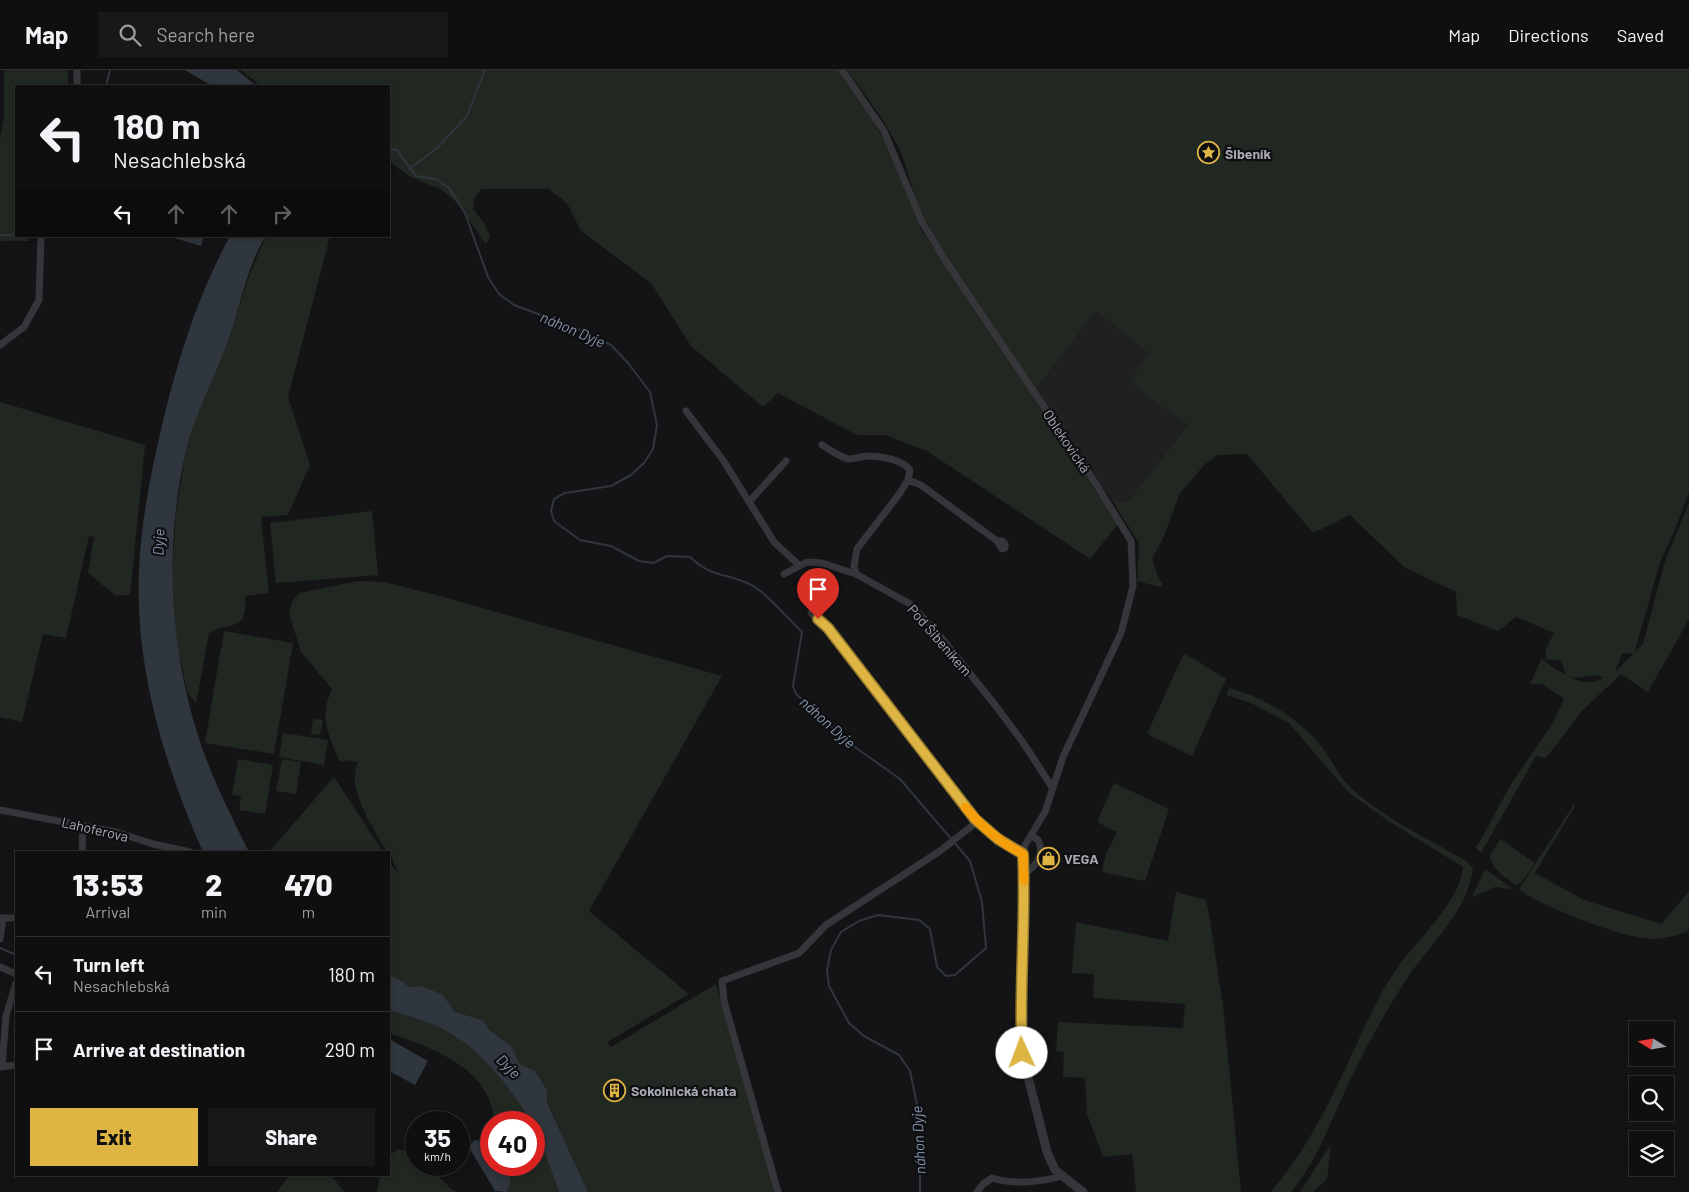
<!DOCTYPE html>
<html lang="en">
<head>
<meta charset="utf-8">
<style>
	body { margin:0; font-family:Barlow,sans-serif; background:#181819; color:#f1f3f6; height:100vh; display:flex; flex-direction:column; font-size:19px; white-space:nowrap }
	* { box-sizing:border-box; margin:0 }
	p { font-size:16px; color:#9b9c9f }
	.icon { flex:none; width:28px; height:28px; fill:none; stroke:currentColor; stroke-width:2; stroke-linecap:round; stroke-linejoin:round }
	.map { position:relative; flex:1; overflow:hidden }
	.details { position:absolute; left:15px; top:781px; width:375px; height:325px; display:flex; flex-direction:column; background:#0f0f10; border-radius:0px; box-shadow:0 2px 8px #0003,0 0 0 1px #2f2f30 }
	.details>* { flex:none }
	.guide { position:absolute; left:15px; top:15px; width:375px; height:152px; border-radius:0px; box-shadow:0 2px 8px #0003,0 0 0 1px #2f2f30; background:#0f0f10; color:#f1f3f6; overflow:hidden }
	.needle { width:32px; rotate:281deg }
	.buttons { position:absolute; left:1629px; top:951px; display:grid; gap:10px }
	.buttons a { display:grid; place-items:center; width:45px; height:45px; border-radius:0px; background:#0f0f10; box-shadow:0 2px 8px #0003,0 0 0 1px #2f2f30; font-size:25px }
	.speed { position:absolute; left:405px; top:1041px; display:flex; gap:10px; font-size:25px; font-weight:700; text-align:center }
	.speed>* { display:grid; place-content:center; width:65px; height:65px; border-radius:50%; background:#0f0f10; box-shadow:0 2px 8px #0003,0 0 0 1px #2f2f30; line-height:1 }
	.speed small { font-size:12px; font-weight:400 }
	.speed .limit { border:8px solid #d22; background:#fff; color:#111 }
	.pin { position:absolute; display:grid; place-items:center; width:42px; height:42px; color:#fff; margin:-51px -21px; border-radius:50% 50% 50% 0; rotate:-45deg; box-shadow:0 0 5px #0007 }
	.pin .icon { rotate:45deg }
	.me { position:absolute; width:55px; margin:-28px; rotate:358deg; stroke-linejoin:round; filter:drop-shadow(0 0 4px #0008) }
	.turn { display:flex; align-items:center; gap:18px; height:105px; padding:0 15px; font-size:22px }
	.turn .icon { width:65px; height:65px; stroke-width:2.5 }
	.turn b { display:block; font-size:35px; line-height:42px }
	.lanes { display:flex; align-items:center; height:48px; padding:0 15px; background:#0003; justify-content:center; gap:25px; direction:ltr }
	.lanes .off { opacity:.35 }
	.eta { display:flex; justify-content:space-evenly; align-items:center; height:85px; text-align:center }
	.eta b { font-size:30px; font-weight:800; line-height:35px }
	.button { display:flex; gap:10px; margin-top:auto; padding:10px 15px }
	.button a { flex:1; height:58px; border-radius:0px; background:#deb543; color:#111; font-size:20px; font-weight:800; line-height:58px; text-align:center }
	.button a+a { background:#181819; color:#f1f3f6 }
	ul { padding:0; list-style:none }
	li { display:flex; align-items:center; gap:15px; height:75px; padding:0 15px; border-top:1px solid #2f2f30 }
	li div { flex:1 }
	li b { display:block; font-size:19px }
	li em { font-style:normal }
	header { display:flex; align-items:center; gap:30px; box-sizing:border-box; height:70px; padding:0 25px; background:#0f0f10; border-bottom:1px solid #2f2f30 }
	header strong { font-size:24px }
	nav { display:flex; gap:28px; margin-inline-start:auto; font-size:18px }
	.search { width:350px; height:45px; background:#181819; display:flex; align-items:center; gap:12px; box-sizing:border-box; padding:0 18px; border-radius:0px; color:#9b9c9f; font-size:19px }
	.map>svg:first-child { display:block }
	.built { fill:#202023 }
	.green { fill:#212822; fill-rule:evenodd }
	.water { fill:#2f363d }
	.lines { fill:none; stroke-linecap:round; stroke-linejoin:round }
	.stream { stroke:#2f363d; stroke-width:2 }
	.minor { stroke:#36363a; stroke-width:7 }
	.tertiary { stroke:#36363a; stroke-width:9 }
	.route-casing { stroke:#90762c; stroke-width:12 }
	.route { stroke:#deb543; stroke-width:9 }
	.slow { stroke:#f59e0b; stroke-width:9 }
	.labels { text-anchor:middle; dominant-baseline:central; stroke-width:4.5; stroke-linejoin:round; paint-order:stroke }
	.poi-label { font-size:14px; font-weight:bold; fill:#a7aab4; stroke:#0f0f11; text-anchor:start }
	.street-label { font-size:14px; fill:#a7aab4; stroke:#0f0f11 }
	.water-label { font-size:15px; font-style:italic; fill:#8295ac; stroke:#0f0f11 }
</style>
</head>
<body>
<header>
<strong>Map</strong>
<div class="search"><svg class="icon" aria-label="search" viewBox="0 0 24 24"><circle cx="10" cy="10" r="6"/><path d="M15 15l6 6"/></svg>Search here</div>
<nav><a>Map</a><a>Directions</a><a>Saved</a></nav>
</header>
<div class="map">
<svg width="1689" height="1122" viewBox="0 0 1689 1122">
	<rect width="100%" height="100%" fill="#141416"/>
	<polygon class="built" points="1096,241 1150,283 1130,311 1146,324 1146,326 1188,355 1128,431 1113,432 1036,320"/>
	<g class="green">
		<polygon points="4,0 68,0 68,16 16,16 16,166 29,166 29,171 0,171 0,69 4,48"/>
		<path d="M241,0H838L873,51L893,85L921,159L988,260C968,224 946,188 926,151C914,129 910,106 901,83C888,53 866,27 847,0H1689V422L1676,457L1660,492L1634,584L1622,583L1615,602L1643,574L1665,491L1689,433V549L1648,622L1621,604L1582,641L1546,688L1536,686L1481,783L1476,778L1513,711L1553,653L1564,629L1542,614H1530L1542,588L1550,596L1566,605L1561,591L1546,589V579L1554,563L1516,547L1498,561L1457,545L1456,522L1404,497L1350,445L1313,463L1247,384L1218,385L1204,395L1180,423L1164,466L1152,489L1159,509L1163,513L1160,517L1137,511L1139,473L1113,432L1128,431L1188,355L1146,326V324L1130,311L1149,283L1096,241L1032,325L1118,454L1090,489L927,381L885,365H857L778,323L763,337L691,276L651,213L581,161L567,133L549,119H481L474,129L473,139L484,153L490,167L486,174L456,132L442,120L409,106L389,91V16H261ZM1597,605L1604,608C1593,614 1579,613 1568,606L1576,608Z"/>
		<path d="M266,166H330L288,327L310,395L288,445L261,447L269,523L245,526C248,565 230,549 209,564L196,633L187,622L176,568L172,505L176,442L185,385L196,346L219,295L251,201Z"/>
		<polygon points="0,332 145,375 130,525 115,525 88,503 94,467 89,466 66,568 43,564 22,652 0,647"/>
		<polygon points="372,441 378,505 276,513 270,453"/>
		<path d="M359,511L384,512L440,526L722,606L589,841L689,924L607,972L611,977L716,914L776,1122H588L547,1031V1020L535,1001L520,994L511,976L489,960L483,950L455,942L442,925L422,916L410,917L397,908L389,906V791L399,805L389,782H387C375,761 345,717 358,693L349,690L340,692C328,665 319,647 332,619L301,582L289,543L292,532L299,523Z"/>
		<polygon points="224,561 293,573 274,684 205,673"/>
		<polygon points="1184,583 1226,609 1192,686 1147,664"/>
		<path d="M1229,618C1261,626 1295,646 1317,671C1329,685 1337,703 1350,717C1378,745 1431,770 1466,791L1473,798C1468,842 1429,874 1406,910C1383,945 1364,981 1346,1019C1329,1055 1317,1091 1291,1122H1271C1298,1090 1319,1054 1337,1016C1356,978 1371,937 1395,901C1415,871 1460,833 1463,797L1390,752L1349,723L1289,653L1251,633L1226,625Z"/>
		<polygon points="313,649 323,650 320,665 311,664"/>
		<polygon points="283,663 328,670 324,695 279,687"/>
		<polygon points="238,689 273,695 265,744 239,740 241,726 232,725"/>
		<polygon points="282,689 301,692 296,724 276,721"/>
		<polygon points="334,707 383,782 269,782"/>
		<polygon points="1114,713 1169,739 1145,811 1102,802 1106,784 1117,762 1097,752"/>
		<path d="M1574,734L1575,736L1535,803L1584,830L1661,854L1689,822V859L1686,862C1675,866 1663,869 1652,869C1626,869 1539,836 1519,819Z"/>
		<path d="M1500,769L1535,793L1521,813L1516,815C1505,807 1492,800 1490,786Z"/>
		<polygon points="1485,799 1513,819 1495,817 1472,827"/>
		<polygon points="1176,822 1206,830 1209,845 1223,935 1241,1122 1136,1122 1132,1084 1103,1087 1087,1044 1085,1008 1063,1007 1064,982 1056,981 1058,952 1183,958 1185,934 1093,928 1094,904 1072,903 1076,852 1168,871"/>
		<path d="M389,940C402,944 416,948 429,953C474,970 507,1013 531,1052H494C492,998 432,978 389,963Z"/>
		<path d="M534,1056L540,1066L559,1122H506C513,1111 511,1106 505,1095H534Z"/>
		<polygon points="1331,1074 1327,1109 1313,1122 1300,1122"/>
		<polygon points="398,1079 415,1084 416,1095 427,1095 451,1119 457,1122 377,1122 380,1105 389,1105 389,1086"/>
		<polygon points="290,1105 331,1105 344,1122 277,1122"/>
	</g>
	<g class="water">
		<polygon points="185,0 237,0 257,16 212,16"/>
		<polygon points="167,166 204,166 201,176"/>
		<path d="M230,166H266C247,194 239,243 226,276C213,313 193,347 185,385C164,479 170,581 200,672C213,710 231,746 249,782H203C164,694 135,598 139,501C141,449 152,398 164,347C179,285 199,223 230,166Z"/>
		<path d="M389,906L397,908L410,917L422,916L443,925L455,942L483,950L489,960L511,976L520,994L535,1001L547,1020V1032L588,1122H559L534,1052H531C507,1013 474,970 429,953C416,948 402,944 389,940Z"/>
		<polygon points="389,969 428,991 415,1015 389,1001"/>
		<path d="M474,1070L491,1072V1095H505C511,1106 513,1111 506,1122L495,1121L470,1079L471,1074Z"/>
	</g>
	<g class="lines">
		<g class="stream">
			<polyline points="106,16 110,0"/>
			<path d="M389,79L397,80L416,106L436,109L449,118L465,143L488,207L499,224L514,235L581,260L611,275L628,293L650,322L657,355L653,379L644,393L631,405L611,416L565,423L554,429L551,441L554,451L580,470L611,476L639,491L654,493L667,486L690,487C714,510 728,502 753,516C767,523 789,550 802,562L793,616L796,624L852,675L900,709L970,791L982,832L986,878L955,905L946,906L937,897L930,859L919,850L878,845L859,851L841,862L831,880L827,900L829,916L849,953L864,966L899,985L910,1001L920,1049V1122"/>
			<polyline points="409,99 437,78 467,46 485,0"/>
			<polyline points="0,165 29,166"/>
			<polyline points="0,878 16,885"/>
		</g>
		<g class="minor">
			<polyline points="77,16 77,0"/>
			<polyline points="0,275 24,257 39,230 41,166"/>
			<polyline points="686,341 723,390 774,472 799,495"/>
			<path d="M822,375C831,380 840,388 850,389C856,389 861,386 866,386C880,386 902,389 910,400L908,410"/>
			<polyline points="749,432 786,391"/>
			<polyline points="784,504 807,492 822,493 856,504 910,534 940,566 995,635 1022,671 1052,717"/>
			<polyline points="856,504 854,496 857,479 900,423 908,410 921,415 997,471 1002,479 1005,478 1005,474 1002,471 997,471"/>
			<polyline points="811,543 828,558 975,749 998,769 1023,784 1025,775 1045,742 1063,687 1121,563 1133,516 1131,471 1096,414 945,190 922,152 884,61 842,0"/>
			<polyline points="0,740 116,762 153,774 190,782"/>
			<polyline points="82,782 83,757"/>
			<path d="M1024,804C1036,796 1046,785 1038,770L1032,766"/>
			<polyline points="0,848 16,848"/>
			<polyline points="0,869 3,848"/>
			<polyline points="0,897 16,904"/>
			<polyline points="0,997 16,995"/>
			<polyline points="2,997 6,946 16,913"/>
			<polyline points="778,1122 724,931 722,911 799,883 826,855 940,781 978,751"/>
			<path d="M977,1122L983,1114L992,1108C1013,1115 1042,1112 1062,1106"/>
		</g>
		<polyline class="tertiary" points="1023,784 1025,840 1020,939 1022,983 1047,1082 1055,1100 1083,1122"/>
	</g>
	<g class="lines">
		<defs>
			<path id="route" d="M818,549L828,558L975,749L998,769L1023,784C1026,851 1019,917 1022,983"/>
		</defs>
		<use href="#route" class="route-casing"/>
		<use href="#route" class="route"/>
		<path class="slow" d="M965,737C981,756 1001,773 1023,784L1024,811"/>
	</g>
	<defs>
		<symbol id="sight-ring" viewBox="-11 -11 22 22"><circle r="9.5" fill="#0f0f11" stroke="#deb543" stroke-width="1.5"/><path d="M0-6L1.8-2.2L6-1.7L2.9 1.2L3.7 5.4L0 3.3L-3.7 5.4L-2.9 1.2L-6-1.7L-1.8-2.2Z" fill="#deb543"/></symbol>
		<symbol id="shop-ring" viewBox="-11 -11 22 22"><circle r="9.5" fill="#0f0f11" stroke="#deb543" stroke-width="1.5"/><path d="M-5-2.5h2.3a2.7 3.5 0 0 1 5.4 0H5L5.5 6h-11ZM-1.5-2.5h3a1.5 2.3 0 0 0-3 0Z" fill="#deb543"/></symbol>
		<symbol id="building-ring" viewBox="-11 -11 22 22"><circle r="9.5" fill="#0f0f11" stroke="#deb543" stroke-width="1.5"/><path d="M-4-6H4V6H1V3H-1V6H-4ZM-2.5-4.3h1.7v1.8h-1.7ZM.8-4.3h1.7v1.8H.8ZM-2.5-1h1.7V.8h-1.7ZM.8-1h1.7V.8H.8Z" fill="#deb543"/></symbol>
	</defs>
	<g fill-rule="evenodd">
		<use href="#sight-ring" x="1196" y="70" width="25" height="25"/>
		<use href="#shop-ring" x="1036" y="776" width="25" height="25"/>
		<use href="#building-ring" x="602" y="1008" width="25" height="25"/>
	</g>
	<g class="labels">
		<g class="poi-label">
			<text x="1225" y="83">Šibeník</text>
			<text x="1064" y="788">VEGA</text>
			<text x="631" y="1020">Sokolnická chata</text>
		</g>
		<g class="street-label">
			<text transform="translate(1067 371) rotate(56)">Oblekovická</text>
			<text transform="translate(940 570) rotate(49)">Pod Šibeníkem</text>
			<text transform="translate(95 759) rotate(13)">Lahoferova</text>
		</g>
		<g class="water-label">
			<text transform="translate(573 259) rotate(23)">náhon Dyje</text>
			<text transform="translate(158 472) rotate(-88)">Dyje</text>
			<text transform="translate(828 652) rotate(42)">náhon Dyje</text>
			<text transform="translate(509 996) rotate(45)">Dyje</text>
			<text transform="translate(918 1070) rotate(-93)">náhon Dyje</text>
		</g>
	</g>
</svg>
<div class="buttons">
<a><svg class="needle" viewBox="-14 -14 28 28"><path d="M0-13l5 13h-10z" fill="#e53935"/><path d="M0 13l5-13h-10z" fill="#9b9c9f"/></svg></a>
<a><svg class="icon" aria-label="search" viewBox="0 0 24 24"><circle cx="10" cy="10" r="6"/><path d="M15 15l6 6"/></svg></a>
<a><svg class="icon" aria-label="layers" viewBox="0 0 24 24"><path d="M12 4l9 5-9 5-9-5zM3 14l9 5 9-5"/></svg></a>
</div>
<div class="speed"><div>35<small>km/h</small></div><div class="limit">40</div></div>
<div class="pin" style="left:818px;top:549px;background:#d93025"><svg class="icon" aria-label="arrive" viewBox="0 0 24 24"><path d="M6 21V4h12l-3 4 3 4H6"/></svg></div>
<svg class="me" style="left:1022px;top:983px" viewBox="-20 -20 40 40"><circle r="19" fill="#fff"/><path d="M0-13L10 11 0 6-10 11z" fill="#deb543"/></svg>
<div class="guide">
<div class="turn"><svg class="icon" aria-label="left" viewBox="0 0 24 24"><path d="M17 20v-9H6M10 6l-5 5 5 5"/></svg><div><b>180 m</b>Nesachlebská</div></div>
<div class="lanes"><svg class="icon" aria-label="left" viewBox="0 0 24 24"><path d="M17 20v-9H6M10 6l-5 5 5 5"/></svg><svg class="icon off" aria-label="ahead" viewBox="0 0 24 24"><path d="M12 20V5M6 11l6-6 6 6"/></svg><svg class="icon off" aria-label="ahead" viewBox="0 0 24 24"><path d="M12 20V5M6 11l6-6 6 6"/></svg><svg class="icon off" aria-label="right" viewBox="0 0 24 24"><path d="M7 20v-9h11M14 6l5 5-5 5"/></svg></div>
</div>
<section class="details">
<div class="eta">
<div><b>13:53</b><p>Arrival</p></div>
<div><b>2</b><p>min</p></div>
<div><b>470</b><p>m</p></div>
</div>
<ul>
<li><svg class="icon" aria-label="left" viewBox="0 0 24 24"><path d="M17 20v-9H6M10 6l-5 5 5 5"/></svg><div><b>Turn left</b><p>Nesachlebská</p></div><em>180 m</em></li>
<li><svg class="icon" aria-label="arrive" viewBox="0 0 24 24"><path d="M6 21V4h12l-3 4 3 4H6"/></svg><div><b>Arrive at destination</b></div><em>290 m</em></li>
</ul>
<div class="button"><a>Exit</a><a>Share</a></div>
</section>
</div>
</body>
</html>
